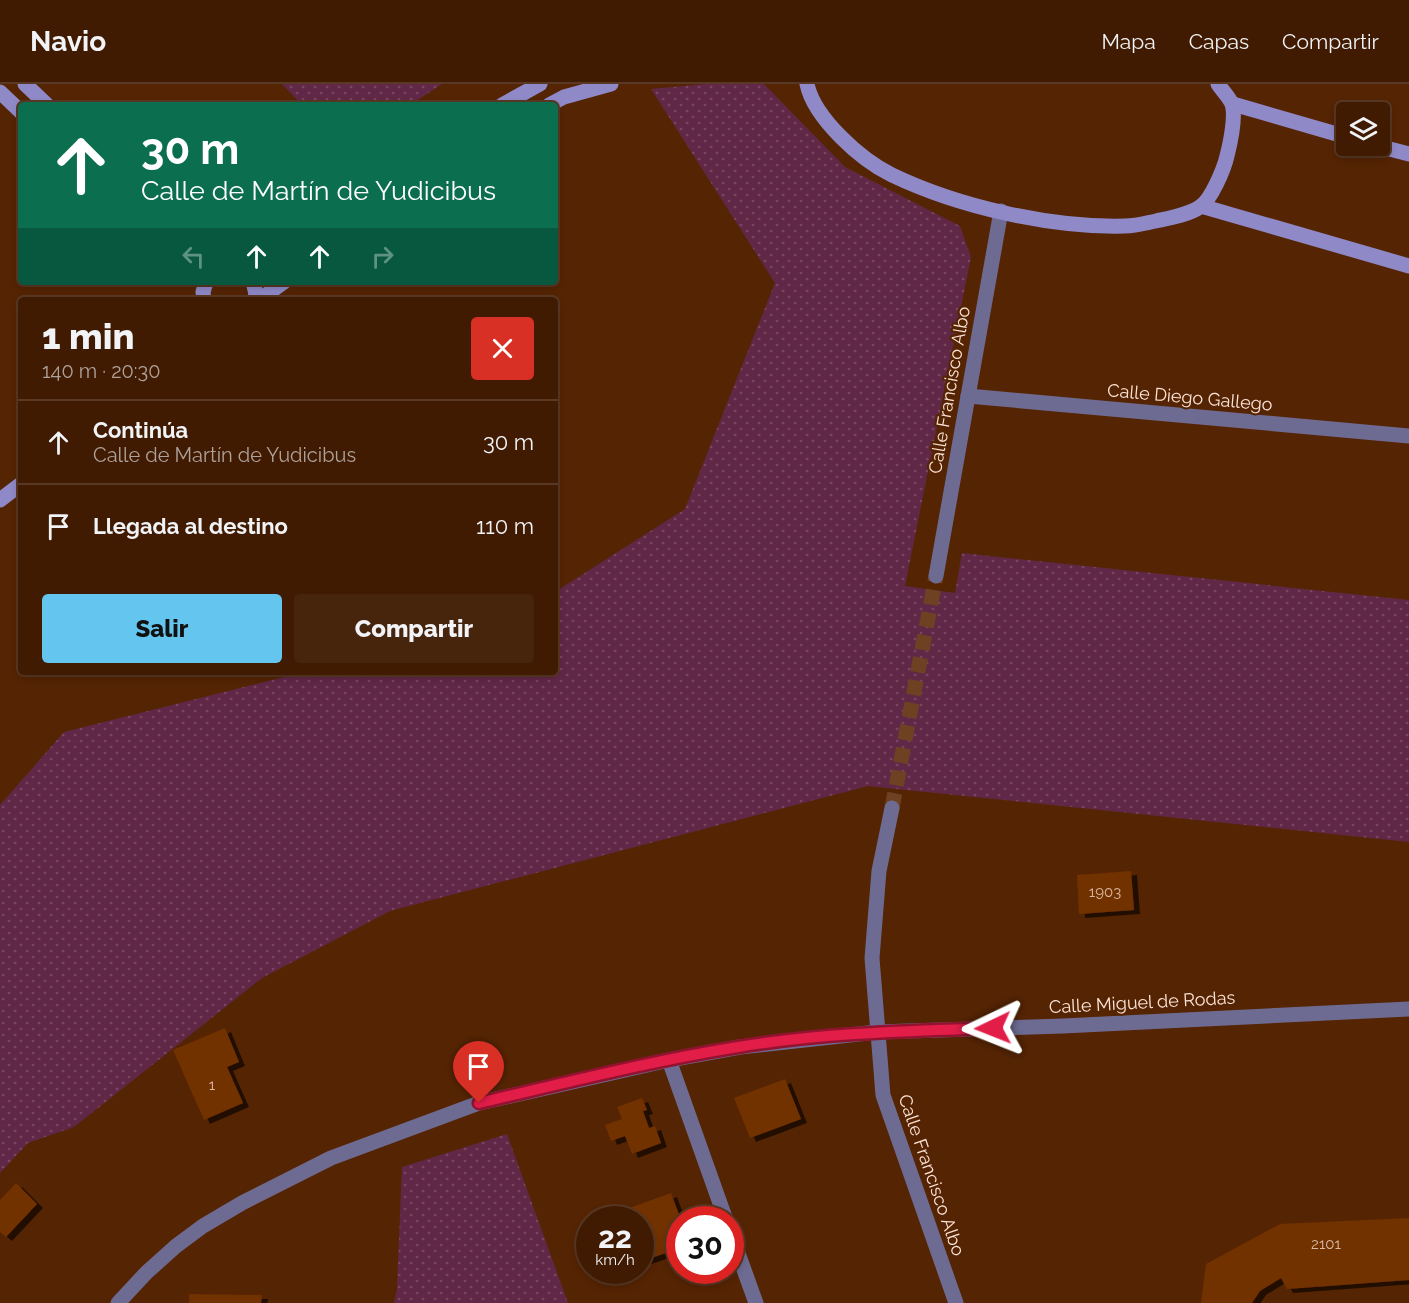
<!DOCTYPE html>
<html lang="es">
<head>
<meta charset="utf-8">
<style>
	body { margin:0; font-family:Raleway,sans-serif; background:#47240c; color:#f1f3f6; height:100vh; display:flex; flex-direction:column; font-size:22px; white-space:nowrap }
	* { box-sizing:border-box; margin:0 }
	p { font-size:20px; color:#aea199 }
	.icon { flex:none; width:33px; height:33px; fill:none; stroke:currentColor; stroke-width:2; stroke-linecap:round; stroke-linejoin:round }
	.map { position:relative; flex:1; overflow:hidden }
	.sheet { position:absolute; left:18px; top:213px; width:540px; height:378px; display:flex; flex-direction:column; background:#401b02; border-radius:6px; box-shadow:0 3px 9px #0003,0 0 0 2px #593924 }
	.sheet>* { flex:none }
	.hud { position:absolute; left:18px; top:18px; width:540px; height:183px; border-radius:6px; box-shadow:0 3px 9px #0003,0 0 0 2px #593924; background:#0b6e4f; color:#fff; overflow:hidden }
	.fabs { position:absolute; left:1336px; top:18px; display:grid; gap:12px }
	.fabs a { display:grid; place-items:center; width:54px; height:54px; border-radius:6px; background:#401b02; box-shadow:0 3px 9px #0003,0 0 0 2px #593924; font-size:30px }
	.speed { position:absolute; left:576px; top:1122px; display:flex; gap:12px; font-size:30px; font-weight:700; text-align:center }
	.speed>* { display:grid; place-content:center; width:78px; height:78px; border-radius:50%; background:#401b02; box-shadow:0 3px 9px #0003,0 0 0 2px #593924; line-height:1 }
	.speed small { font-size:15px; font-weight:400 }
	.speed .limit { border:9px solid #d22; background:#fff; color:#111 }
	.pin { position:absolute; display:grid; place-items:center; width:51px; height:51px; color:#fff; margin:-62px -26px; border-radius:50% 50% 50% 0; rotate:-45deg; box-shadow:0 0 6px #0007 }
	.pin .icon { rotate:45deg }
	.me { position:absolute; width:66px; margin:-33px; rotate:268deg; stroke-linejoin:round; filter:drop-shadow(0 0 4px #0008) }
	.turn { display:flex; align-items:center; gap:21px; height:126px; padding:0 24px; font-size:27px }
	.turn .icon { width:78px; height:78px; stroke-width:2.5 }
	.turn b { display:block; font-size:42px; line-height:51px }
	.lanes { display:flex; align-items:center; height:57px; padding:0 24px; background:#0003; justify-content:center; gap:30px; direction:ltr }
	.lanes .off { opacity:.35 }
	.round { display:grid; place-items:center; flex:none; width:63px; height:63px; border-radius:6px; background:#47240c }
	.headline { display:flex; align-items:center; justify-content:space-between; height:102px; padding:0 24px }
	h1 { font-size:36px; font-weight:800; line-height:45px }
	.cta { display:flex; gap:12px; margin-top:auto; padding:12px 24px }
	.cta a { flex:1; height:69px; border-radius:6px; background:#64c5ee; color:#111; font-size:24px; font-weight:800; line-height:69px; text-align:center }
	.cta a+a { background:#47240c; color:#f1f3f6 }
	ul { padding:0; list-style:none }
	li { display:flex; align-items:center; gap:18px; height:84px; padding:0 24px; border-top:2px solid #593924 }
	li div { flex:1 }
	li b { display:block; font-size:22px }
	li em { font-style:normal }
	header { display:flex; align-items:center; gap:36px; box-sizing:border-box; height:84px; padding:0 30px; background:#401b02; border-bottom:2px solid #593924 }
	header strong { font-size:28px }
	nav { display:flex; gap:33px; margin-inline-start:auto; font-size:21px }
	.map>svg:first-child { display:block }
	.green { fill:url(#green-dots) }
	.building { fill:#723103; filter:url(#shadow) }
	.lines { fill:none; stroke-linecap:round; stroke-linejoin:round }
	.street-tunnel { stroke:#6e4123; stroke-width:15; stroke-dasharray:15 8; stroke-linecap:butt }
	.street { stroke:#6e6b93; stroke-width:15 }
	.secondary { stroke:#8f89c8; stroke-width:15 }
	.route-casing { stroke:#92132f; stroke-width:15 }
	.route { stroke:#e11d48; stroke-width:10 }
	.labels { text-anchor:middle; dominant-baseline:central; stroke-width:4.5; stroke-linejoin:round; paint-order:stroke }
	.number-label { font-size:15px; fill:#dab7a3 }
	.street-label { font-size:18px; fill:#fce4d8; stroke:#552403 }
</style>
</head>
<body>
<header>
<strong>Navio</strong>
<nav><a>Mapa</a><a>Capas</a><a>Compartir</a></nav>
</header>
<div class="map">
<svg width="1409" height="1219" viewBox="0 0 1409 1219">
	<defs>
		<pattern id="green-dots" width="8" height="8" patternUnits="userSpaceOnUse" patternTransform="scale(1.5)"><rect width="8" height="8" fill="#612747"/><path d="M2 2h.1M6 6h.1" fill="none" stroke="#794661" stroke-width="1.8" stroke-linecap="round"/></pattern>
		<filter id="shadow"><feDropShadow dx="6" dy="4" stdDeviation="0" flood-color="#0009"/></filter>
	</defs>
	<rect width="100%" height="100%" fill="#552403"/>
	<g class="green">
		<polygon points="282,0 442,0 410,21 302,21"/>
		<polygon points="705,0 764,0 845,83 960,142 971,173 905,502 955,509 962,469 1409,516 1409,758 868,702 390,827 262,894 74,1043 28,1059 0,1089 0,721 64,648 304,588 555,588 555,508 685,425 775,199 651,5"/>
		<polygon points="507,1050 568,1219 394,1219 397,1205 402,1083"/>
	</g>
	<g class="building">
		<polygon points="1131,787 1134,826 1079,830 1077,791"/>
		<polygon points="225,944 239,978 227,983 243,1019 204,1036 173,966"/>
		<polygon points="785,995 801,1035 750,1054 734,1014"/>
		<polygon points="642,1014 647,1026 643,1027 649,1044 655,1042 661,1059 632,1070 625,1052 611,1057 605,1041 622,1035 617,1023"/>
		<polygon points="16,1099 37,1120 6,1153 0,1148 0,1116"/>
		<polygon points="671,1109 681,1136 680,1164 640,1178 640,1136 608,1136 607,1132"/>
		<polygon points="1409,1134 1409,1196 1287,1205 1281,1194 1260,1207 1252,1219 1201,1219 1206,1180 1280,1140"/>
		<polygon points="189,1210 262,1211 261,1219 189,1219"/>
	</g>
	<g class="lines">
		<polyline class="street-tunnel" points="892,724 936,492"/>
		<g class="street">
			<polyline points="968,312 1409,352"/>
			<polyline points="936,492 1001,127"/>
			<polyline points="892,724 879,787 872,874 883,1011 956,1219"/>
			<polyline points="669,976 726,1136"/>
			<polyline points="730,1147 756,1219"/>
			<polyline points="118,1219 147,1188 176,1162 203,1142 242,1119 331,1074 479,1019 669,976 740,963 877,948 1063,942 1409,925"/>
		</g>
		<g class="secondary">
			<polyline points="25,0 47,21"/>
			<path d="M807,0C814,34 861,76 892,91C959,123 1051,144 1125,142C1136,142 1146,139 1156,137C1170,134 1188,131 1200,123C1211,116 1224,85 1227,72C1230,60 1237,29 1231,18C1228,12 1222,6 1218,0"/>
			<polyline points="0,8 21,28"/>
			<polyline points="1233,20 1347,53"/>
			<polyline points="502,21 540,0"/>
			<polyline points="549,21 564,13 611,0"/>
			<polyline points="1378,62 1409,70"/>
			<polyline points="1201,122 1409,182"/>
			<polyline points="253,198 256,210 254,216"/>
			<polyline points="204,216 203,208 206,198"/>
			<polyline points="259,216 284,198"/>
			<polyline points="0,416 21,400"/>
		</g>
	</g>
	<g class="lines">
		<defs>
			<path id="route" d="M479,1019C565,999 651,977 738,963C822,949 908,947 993,944"/>
		</defs>
		<use href="#route" class="route-casing"/>
		<use href="#route" class="route"/>
	</g>
	<g class="labels">
		<g class="number-label">
			<text x="1105" y="808">1903</text>
			<text x="212" y="1001">1</text>
			<text x="1326" y="1160">2101</text>
		</g>
		<g class="street-label">
			<text transform="translate(949 306) rotate(-80)">Calle Francisco Albo</text>
			<text transform="translate(1190 313) rotate(5)">Calle Diego Gallego</text>
			<text transform="translate(1142 918) rotate(-3)">Calle Miguel de Rodas</text>
			<text transform="translate(932 1091) rotate(71)">Calle Francisco Albo</text>
		</g>
	</g>
</svg>
<div class="fabs">
<a><svg class="icon" aria-label="layers" viewBox="0 0 24 24"><path d="M12 4l9 5-9 5-9-5zM3 14l9 5 9-5"/></svg></a>
</div>
<div class="speed"><div>22<small>km/h</small></div><div class="limit">30</div></div>
<div class="pin" style="left:479px;top:1019px;background:#d93025"><svg class="icon" aria-label="arrive" viewBox="0 0 24 24"><path d="M6 21V4h12l-3 4 3 4H6"/></svg></div>
<svg class="me" style="left:993px;top:944px" viewBox="-20 -20 40 40"><path d="M0-17L14 15 0 8-14 15z" fill="#e11d48" stroke="#fff" stroke-width="4"/></svg>
<div class="hud">
<div class="turn"><svg class="icon" aria-label="ahead" viewBox="0 0 24 24"><path d="M12 20V5M6 11l6-6 6 6"/></svg><div><b>30 m</b>Calle de Martín de Yudicibus</div></div>
<div class="lanes"><svg class="icon off" aria-label="left" viewBox="0 0 24 24"><path d="M17 20v-9H6M10 6l-5 5 5 5"/></svg><svg class="icon" aria-label="ahead" viewBox="0 0 24 24"><path d="M12 20V5M6 11l6-6 6 6"/></svg><svg class="icon" aria-label="ahead" viewBox="0 0 24 24"><path d="M12 20V5M6 11l6-6 6 6"/></svg><svg class="icon off" aria-label="right" viewBox="0 0 24 24"><path d="M7 20v-9h11M14 6l5 5-5 5"/></svg></div>
</div>
<section class="sheet">
<div class="headline"><div><h1>1 min</h1><p>140 m · 20:30</p></div><a class="round" style="background:#d93025;color:#fff"><svg class="icon" aria-label="close" viewBox="0 0 24 24"><path d="M6 6l12 12M18 6L6 18"/></svg></a></div>
<ul>
<li><svg class="icon" aria-label="ahead" viewBox="0 0 24 24"><path d="M12 20V5M6 11l6-6 6 6"/></svg><div><b>Continúa</b><p>Calle de Martín de Yudicibus</p></div><em>30 m</em></li>
<li><svg class="icon" aria-label="arrive" viewBox="0 0 24 24"><path d="M6 21V4h12l-3 4 3 4H6"/></svg><div><b>Llegada al destino</b></div><em>110 m</em></li>
</ul>
<div class="cta"><a>Salir</a><a>Compartir</a></div>
</section>
</div>
</body>
</html>
